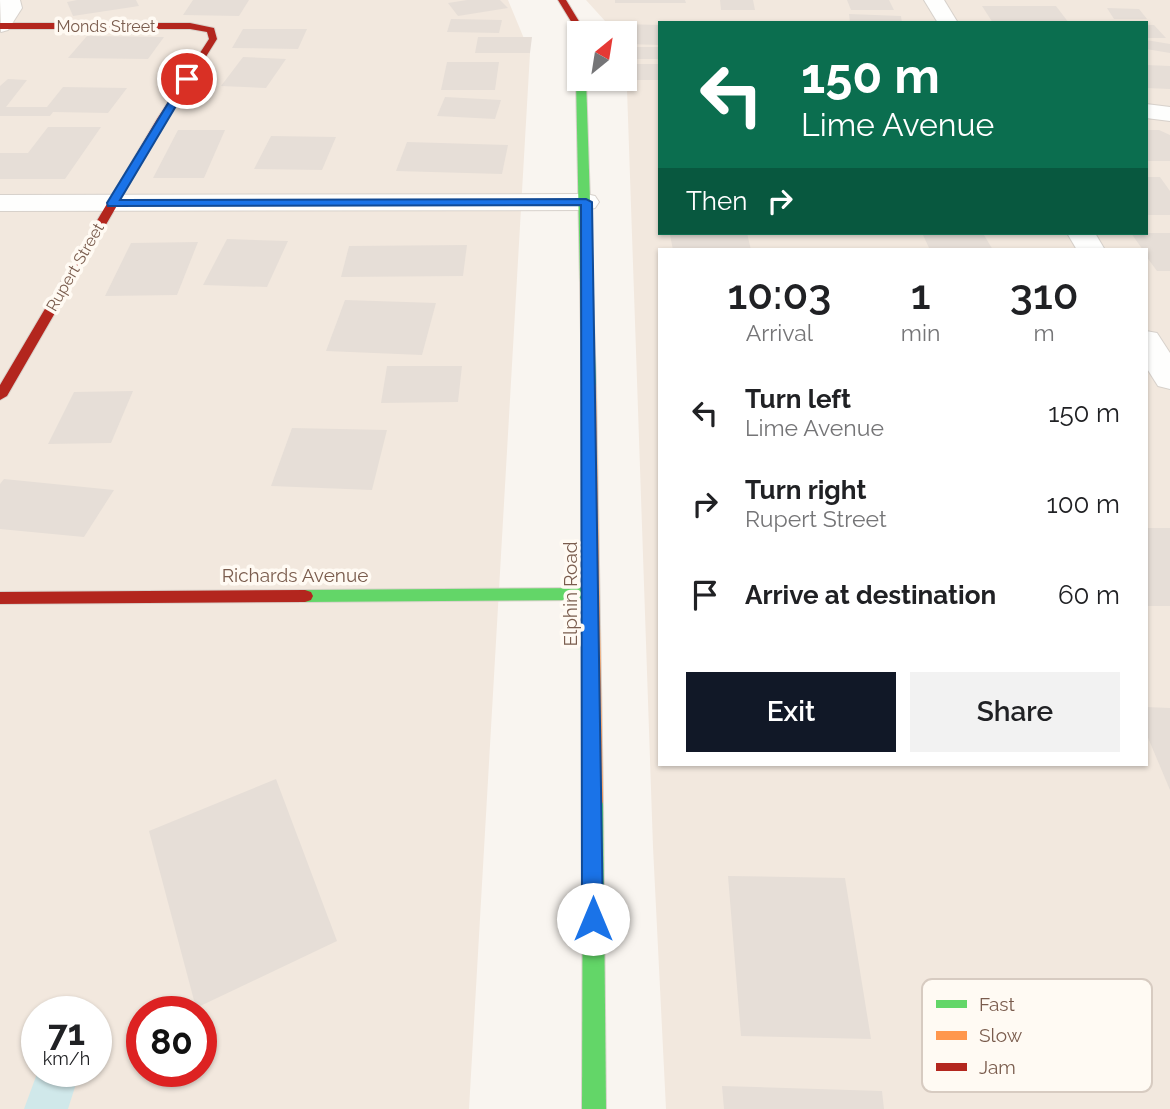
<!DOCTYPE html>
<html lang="en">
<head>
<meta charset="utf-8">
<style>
	body { margin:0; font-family:Raleway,sans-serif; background:#f2f2f2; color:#202124; height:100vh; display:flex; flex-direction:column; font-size:26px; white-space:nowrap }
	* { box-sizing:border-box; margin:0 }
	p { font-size:23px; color:#757577 }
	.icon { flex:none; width:38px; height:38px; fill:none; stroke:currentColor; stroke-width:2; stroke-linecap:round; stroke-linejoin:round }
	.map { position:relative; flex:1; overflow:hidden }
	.drawer { position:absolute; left:658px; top:248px; width:490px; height:518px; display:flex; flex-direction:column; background:#fff; border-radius:0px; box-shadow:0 2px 5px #0004 }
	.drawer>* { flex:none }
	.top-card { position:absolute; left:658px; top:21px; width:490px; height:214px; border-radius:0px; box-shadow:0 2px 5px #0004; background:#0b6e4f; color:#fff; overflow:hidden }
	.needle { width:46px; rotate:30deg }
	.fabs { position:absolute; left:567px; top:21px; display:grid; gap:14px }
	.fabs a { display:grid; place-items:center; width:70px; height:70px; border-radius:0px; background:#fff; box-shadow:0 2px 5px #0004; font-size:35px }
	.speed { position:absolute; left:21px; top:996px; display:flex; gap:14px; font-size:35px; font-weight:700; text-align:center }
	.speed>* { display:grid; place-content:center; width:91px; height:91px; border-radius:50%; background:#fff; box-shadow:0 2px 5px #0004; line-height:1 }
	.speed small { font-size:18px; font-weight:400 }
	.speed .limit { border:10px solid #d22; background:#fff; color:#111 }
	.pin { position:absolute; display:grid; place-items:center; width:60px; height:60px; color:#fff; margin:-30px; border:4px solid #fff; border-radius:50%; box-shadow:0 2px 7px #0007 }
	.me { position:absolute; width:77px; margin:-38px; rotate:0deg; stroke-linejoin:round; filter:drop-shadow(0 0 5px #0008) }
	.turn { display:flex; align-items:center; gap:24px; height:147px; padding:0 28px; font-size:32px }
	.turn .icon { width:91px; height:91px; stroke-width:2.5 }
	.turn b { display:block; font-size:49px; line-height:60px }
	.then { display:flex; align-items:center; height:66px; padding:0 28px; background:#0003; gap:14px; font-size:26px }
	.eta { display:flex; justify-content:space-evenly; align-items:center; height:119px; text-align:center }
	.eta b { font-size:42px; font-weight:600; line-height:49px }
	.action { display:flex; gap:14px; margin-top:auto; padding:14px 28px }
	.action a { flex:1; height:80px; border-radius:0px; background:#111827; color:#fff; font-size:28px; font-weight:600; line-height:80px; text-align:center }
	.action a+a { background:#f2f2f2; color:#202124 }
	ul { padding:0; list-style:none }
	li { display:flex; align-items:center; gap:21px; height:91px; padding:0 28px }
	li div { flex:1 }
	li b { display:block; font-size:26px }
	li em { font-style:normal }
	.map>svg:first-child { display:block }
	.residential { fill:#f2e8de; fill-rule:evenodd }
	.water { fill:#d0e8ea }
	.building { fill:#e6ded7 }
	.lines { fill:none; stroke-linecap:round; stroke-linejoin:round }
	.street-casing { stroke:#d7d1cb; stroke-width:2 }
	.fast-casing { stroke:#d9d2cb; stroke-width:2 }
	.slow-casing { stroke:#d9d2cb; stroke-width:2 }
	.jam-casing { stroke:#d9d2cb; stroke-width:2 }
	.street { fill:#fefefd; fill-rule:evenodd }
	.fast { fill:#63d668; fill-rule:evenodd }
	.slow { fill:#ff974d; fill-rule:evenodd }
	.jam { fill:#b3261e; fill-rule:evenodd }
	.route { fill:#1a73e8; stroke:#114b97; stroke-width:2 }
	.labels { text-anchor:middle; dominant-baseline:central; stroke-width:7; stroke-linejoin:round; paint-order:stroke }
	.far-street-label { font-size:16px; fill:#7a5c4d; stroke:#fffaf3 }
	.street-label { font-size:19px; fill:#7a5c4d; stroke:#fffaf3 }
	.key { fill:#fffaf3; stroke:#d7cbc1; stroke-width:2 }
	.key-label { font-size:19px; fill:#7a5c4d }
</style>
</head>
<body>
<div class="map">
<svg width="1170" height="1109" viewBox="0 0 1170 1109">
	<rect width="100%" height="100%" fill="#f9f5f0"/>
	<g class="residential">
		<path d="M0,0H508L530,53L469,1109H0ZM37,1012H96V1071H37ZM142,1012H201V1071H142Z"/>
		<path d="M586,0H1170V1109H666L653,847L627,89L624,79L625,33H609L605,21ZM660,23H1146V233H660ZM660,250H1146V765H660Z"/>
	</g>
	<polygon class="water" points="38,1071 80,1071 68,1109 24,1109"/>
	<g class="building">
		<polygon points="77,0 136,0 139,6 73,16 67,2"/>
		<polygon points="193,0 249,0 239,16 183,15"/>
		<polygon points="467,0 500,0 508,8 458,16 448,3"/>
		<polygon points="615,0 685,0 686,3 615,3"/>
		<polygon points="720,0 753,0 755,10 721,10"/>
		<polygon points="847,0 889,0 894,10 851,10"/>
		<polygon points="982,6 1056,6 1069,23 993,23"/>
		<polygon points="1107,8 1139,9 1147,19 1114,19"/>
		<polygon points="849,14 901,16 902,23 850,23"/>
		<polygon points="451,19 502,20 499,33 447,32"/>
		<polygon points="623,24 660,25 660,45 625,44"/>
		<polygon points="1146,25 1154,25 1166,38 1146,38"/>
		<polygon points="243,29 307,29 298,49 232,48"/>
		<polygon points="87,36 164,37 148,59 68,58"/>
		<polygon points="478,37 532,37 530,53 475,53"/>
		<polygon points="1146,40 1170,44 1170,53 1146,49"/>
		<polygon points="627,47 660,47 660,59 628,59"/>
		<polygon points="243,57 286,59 266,88 221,86"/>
		<polygon points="447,62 499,62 495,90 441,90"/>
		<polygon points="628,64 660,64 660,80 629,80"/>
		<polygon points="1146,65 1170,66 1170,89 1146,88"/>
		<polygon points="8,79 27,80 6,107 47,107 63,87 127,88 108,113 53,112 50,116 0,116 0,86"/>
		<polygon points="445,97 501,100 495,119 437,116"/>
		<polygon points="48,127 101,127 65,179 0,179 0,153 28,153"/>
		<polygon points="178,130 225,130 204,178 153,178"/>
		<polygon points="1146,130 1159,130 1170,135 1170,161 1146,161"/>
		<polygon points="271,136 336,137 322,170 254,169"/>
		<polygon points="407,142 508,145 502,174 396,171"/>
		<polygon points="1146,177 1160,177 1170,191 1170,215 1146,215"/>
		<polygon points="747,233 751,250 673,250 670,235"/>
		<polygon points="1131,233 1170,233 1170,271 1157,271 1146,256 1146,250 1143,250"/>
		<polygon points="923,235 984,235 993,250 930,250"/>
		<polygon points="227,239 288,241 267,287 203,285"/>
		<polygon points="198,242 177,295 105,296 131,243"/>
		<polygon points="467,245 463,276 341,277 349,246"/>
		<polygon points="345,300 436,303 422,355 326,351"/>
		<polygon points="387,366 462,366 458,402 381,403"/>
		<polygon points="133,391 111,443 48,444 74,392"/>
		<polygon points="292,428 387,430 372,490 271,486"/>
		<polygon points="4,479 114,490 84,537 0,529 0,484"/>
		<rect x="1146" y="528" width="24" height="78"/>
		<polygon points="1146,707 1170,708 1170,790 1146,733"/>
		<polygon points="276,779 337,941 196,1008 149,831"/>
		<polygon points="728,876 845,878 871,1039 741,1036"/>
		<polygon points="722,1086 882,1091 884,1109 724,1109"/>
	</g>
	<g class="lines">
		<defs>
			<g id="street">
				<polygon points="0,0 20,0 22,8 8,30 1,32"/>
				<polygon points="924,0 944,0 958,23 938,23"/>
				<polygon points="1146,104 1170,107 1170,121 1146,118"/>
				<polygon points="586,194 595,196 599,202 595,208 586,210 0,211 0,195"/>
				<polygon points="1067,233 1095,233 1105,250 1077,250"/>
				<polygon points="1146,331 1157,333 1170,353 1170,389 1158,386 1146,367"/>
			</g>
			<g id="fast">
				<polygon points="579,77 586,79 596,385 589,389 582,385 576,79"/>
				<polygon points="591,588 597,590 599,594 597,598 591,600 305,602 299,600 297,596 299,592 305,590"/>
				<polygon points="593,793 600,796 603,802 606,1109 582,1109 583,802 586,796"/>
			</g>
			<polygon id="slow" points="589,381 596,385 603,802 600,808 593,811 586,808 583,802 582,385"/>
			<g id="jam">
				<polygon points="558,0 566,0 580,23 582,33 579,33 579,41 575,38 572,23"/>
				<polygon points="0,23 190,23 214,28 217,39 167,119 7,396 0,400 0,385 157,119 209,39 207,32 190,29 0,29"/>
				<polygon points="305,590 311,592 313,596 311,600 305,602 0,604 0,592"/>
			</g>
		</defs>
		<use href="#street" class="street-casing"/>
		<use href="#fast" class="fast-casing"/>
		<use href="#slow" class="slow-casing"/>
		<use href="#jam" class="jam-casing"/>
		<use href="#street" class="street"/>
		<use href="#fast" class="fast"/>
		<use href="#slow" class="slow"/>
		<use href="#jam" class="jam"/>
	</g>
	<polygon class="route" points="187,76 192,79 120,200 586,199 592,202 603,919 600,926 593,929 585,926 582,919 581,205 108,206 107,203 183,79"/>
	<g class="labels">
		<g class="far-street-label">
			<text x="106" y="26">Monds Street</text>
			<text transform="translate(75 267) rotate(-60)">Rupert Street</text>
		</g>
		<g class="street-label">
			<text x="295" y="575">Richards Avenue</text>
			<text transform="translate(570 594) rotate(-90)">Elphin Road</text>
		</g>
	</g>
	<rect x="922" y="979" width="230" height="113" rx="10" class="key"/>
	<rect x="936" y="1000" width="31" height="8" fill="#63d668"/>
	<rect x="936" y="1031" width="31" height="9" fill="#ff974d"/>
	<rect x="936" y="1063" width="31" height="8" fill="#b3261e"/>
	<g class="key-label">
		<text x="979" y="1011">Fast</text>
		<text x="979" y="1042">Slow</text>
		<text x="979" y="1074">Jam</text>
	</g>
</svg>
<div class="fabs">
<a><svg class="needle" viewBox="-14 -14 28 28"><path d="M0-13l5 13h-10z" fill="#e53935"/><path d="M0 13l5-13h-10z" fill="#757577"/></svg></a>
</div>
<div class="speed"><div>71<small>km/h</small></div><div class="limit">80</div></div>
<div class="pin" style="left:187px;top:79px;background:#d93025"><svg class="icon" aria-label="arrive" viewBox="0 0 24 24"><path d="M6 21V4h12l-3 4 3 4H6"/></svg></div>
<svg class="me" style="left:593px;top:919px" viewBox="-20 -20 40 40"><circle r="19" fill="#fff"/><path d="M0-13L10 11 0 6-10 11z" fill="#1a73e8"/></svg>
<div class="top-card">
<div class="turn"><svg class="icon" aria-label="left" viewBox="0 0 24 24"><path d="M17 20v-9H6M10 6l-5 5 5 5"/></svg><div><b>150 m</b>Lime Avenue</div></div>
<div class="then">Then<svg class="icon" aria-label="right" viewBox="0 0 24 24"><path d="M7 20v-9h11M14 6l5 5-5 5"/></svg></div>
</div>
<section class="drawer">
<div class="eta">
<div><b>10:03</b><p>Arrival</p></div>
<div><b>1</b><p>min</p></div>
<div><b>310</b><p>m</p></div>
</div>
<ul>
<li><svg class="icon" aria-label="left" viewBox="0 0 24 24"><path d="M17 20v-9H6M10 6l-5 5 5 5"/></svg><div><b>Turn left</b><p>Lime Avenue</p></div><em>150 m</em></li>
<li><svg class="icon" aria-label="right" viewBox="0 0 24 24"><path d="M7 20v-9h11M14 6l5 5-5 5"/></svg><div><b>Turn right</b><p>Rupert Street</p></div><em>100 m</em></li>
<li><svg class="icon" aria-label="arrive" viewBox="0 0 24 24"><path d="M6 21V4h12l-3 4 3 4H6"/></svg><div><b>Arrive at destination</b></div><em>60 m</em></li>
</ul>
<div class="action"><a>Exit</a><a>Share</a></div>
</section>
</div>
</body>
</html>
